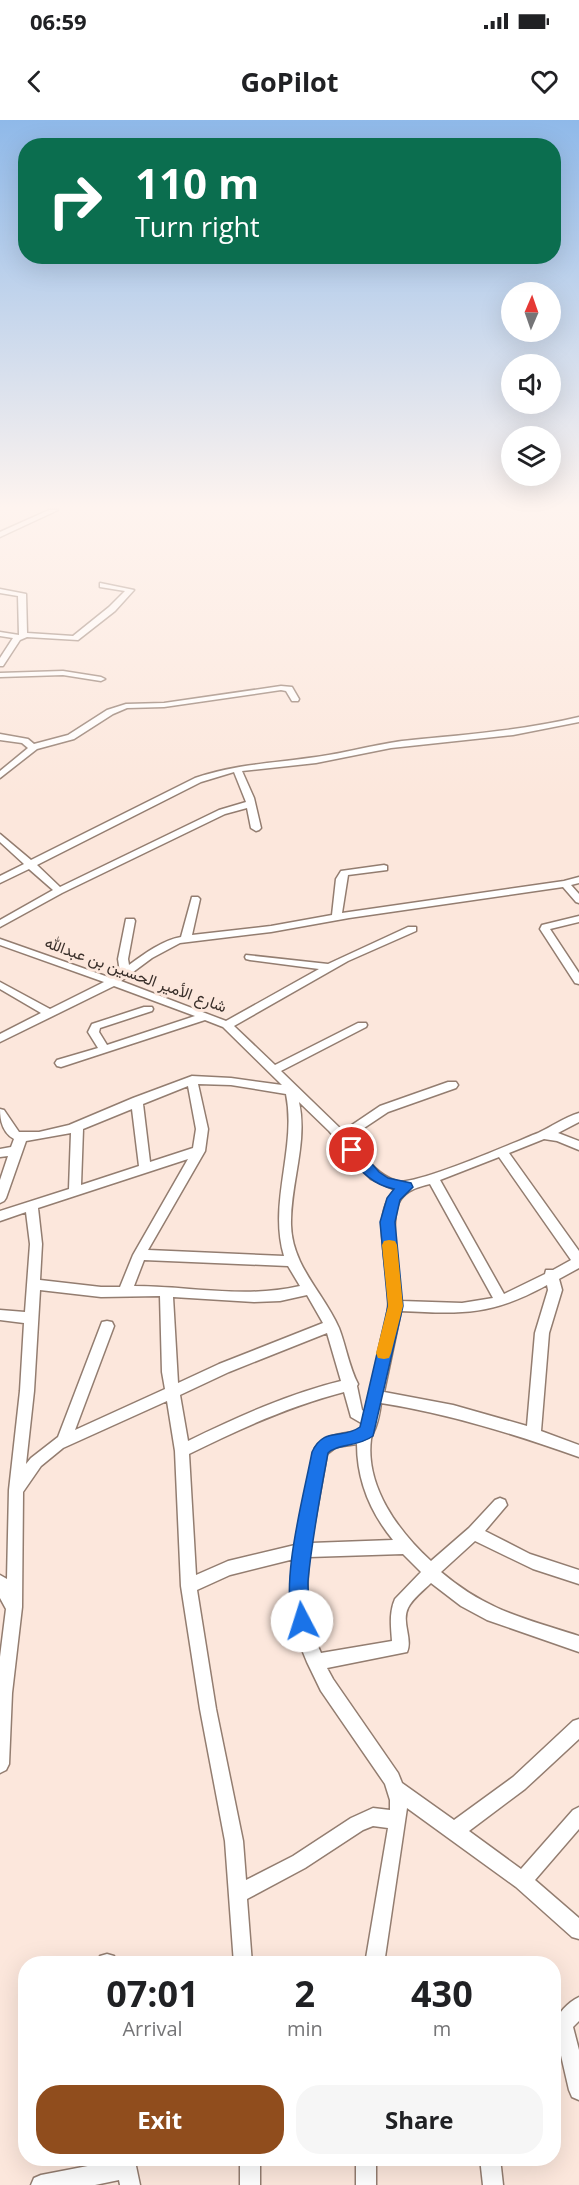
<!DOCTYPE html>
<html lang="en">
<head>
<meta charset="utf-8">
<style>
	body { margin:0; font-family:"Open Sans",Vazirmatn,sans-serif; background:#f6f6f6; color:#202124; height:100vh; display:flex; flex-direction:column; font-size:22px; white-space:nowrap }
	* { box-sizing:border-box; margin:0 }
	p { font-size:20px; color:#757577 }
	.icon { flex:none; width:33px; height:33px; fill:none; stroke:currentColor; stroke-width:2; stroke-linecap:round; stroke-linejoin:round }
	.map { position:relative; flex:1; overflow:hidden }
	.drawer { position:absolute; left:18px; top:1836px; width:543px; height:210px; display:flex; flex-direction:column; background:#fff; border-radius:24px; box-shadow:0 6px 24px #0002 }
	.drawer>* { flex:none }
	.top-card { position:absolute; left:18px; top:18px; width:543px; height:126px; border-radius:24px; box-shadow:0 6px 24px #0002; background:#0b6e4f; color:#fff; overflow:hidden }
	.needle { width:39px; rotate:2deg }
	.tools { position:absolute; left:501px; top:162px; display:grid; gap:12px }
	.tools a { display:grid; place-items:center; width:60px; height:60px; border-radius:50%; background:#fff; box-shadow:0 6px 24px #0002; font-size:30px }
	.pin { position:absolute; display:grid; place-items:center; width:51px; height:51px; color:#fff; margin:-26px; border:3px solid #fff; border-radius:50%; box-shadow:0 2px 6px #0007 }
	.me { position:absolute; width:66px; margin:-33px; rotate:355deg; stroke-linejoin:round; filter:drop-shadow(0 0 4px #0008) }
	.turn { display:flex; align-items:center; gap:21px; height:126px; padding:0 18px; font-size:27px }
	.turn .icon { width:78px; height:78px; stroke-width:2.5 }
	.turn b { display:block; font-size:42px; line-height:51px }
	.eta { display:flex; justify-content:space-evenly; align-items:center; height:102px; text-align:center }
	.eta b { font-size:36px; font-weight:700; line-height:42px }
	.button { display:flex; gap:12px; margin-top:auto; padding:12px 18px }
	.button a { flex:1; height:69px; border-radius:24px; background:#904d1d; color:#fff; font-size:24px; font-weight:700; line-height:69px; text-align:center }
	.button a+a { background:#f6f6f6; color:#202124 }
	.status { display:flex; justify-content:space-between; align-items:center; height:42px; padding:0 30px; background:#fff; direction:ltr }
	.status svg { height:16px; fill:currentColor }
	header { display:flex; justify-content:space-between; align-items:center; height:78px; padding:0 18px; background:#fff; font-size:27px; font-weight:700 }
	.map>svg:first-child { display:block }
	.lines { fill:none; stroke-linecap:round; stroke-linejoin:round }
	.minor-casing { stroke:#937d70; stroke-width:3 }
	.minor { fill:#fff; fill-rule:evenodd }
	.route { fill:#1a73e8; stroke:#114b97; stroke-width:1.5 }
	.slow { fill:#f59e0b }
	.labels { text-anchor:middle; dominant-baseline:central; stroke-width:6; stroke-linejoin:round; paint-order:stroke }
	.street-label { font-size:16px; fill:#3a302b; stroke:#fce7dc }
</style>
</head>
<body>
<div class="status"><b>06:59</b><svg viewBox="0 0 49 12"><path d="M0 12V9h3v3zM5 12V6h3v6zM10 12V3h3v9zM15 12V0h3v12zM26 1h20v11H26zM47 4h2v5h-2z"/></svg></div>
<header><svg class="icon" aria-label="back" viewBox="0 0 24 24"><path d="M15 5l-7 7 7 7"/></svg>GoPilot<svg class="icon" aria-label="heart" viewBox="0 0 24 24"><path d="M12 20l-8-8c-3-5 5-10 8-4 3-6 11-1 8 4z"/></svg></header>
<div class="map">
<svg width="579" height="2065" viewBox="0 0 579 2065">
	<rect width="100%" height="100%" fill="#fce7dc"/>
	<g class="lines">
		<defs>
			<g id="minor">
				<polygon points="49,390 58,390 0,417 0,412"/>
				<polygon points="100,463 134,470 115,491 78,520 27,517 20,520 3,546 0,546 0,538 13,518 0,516 0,512 19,515 18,476 0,473 0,469 26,474 27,513 73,516 109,487 125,471 100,467"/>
				<polygon points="63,551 101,557 105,559 101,561 63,555 0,557 0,553"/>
				<polygon points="281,566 292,567 299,579 298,581 292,581 286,571 281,570 164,587 127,588 113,594 74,619 37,629 0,658 0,651 28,628 22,623 0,620 0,614 28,619 34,624 68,615 107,590 126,584 164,583"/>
				<path d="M579,597V602L513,615L391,628L316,643L242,651L254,678L261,708L259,710L256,711L251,708L247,688L225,694L62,773L0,807V800L53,770L29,749L0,763V756L24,744L0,722V714L31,740L195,658C235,644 275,643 316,637C345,633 373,625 402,621C462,615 520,611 579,597ZM234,652L246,682L219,690L60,767L37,745L201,662Z"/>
				<path d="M384,745L387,746V750L348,755L342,793L564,761L579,757V763L571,765L579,774V783L576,782L563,767L349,798L271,812L180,823L152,838L121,861L226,901L319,849L250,840L246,839L245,837L246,835L328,844L408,807H416V811L348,841L234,906L275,945L358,903H366L367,905L366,907L281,951L343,1011L380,986L448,962H456L458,965L456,968L388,992L349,1018C363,1034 375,1054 396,1061C413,1067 515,1022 538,1013C551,1007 565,997 579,993V1002L558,1013L579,1021V1030L557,1021L544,1019L509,1033L579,1131V1148L559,1159L562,1170L549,1213L541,1311L579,1325V1337C514,1314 450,1294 381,1283C380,1290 379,1298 376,1306C375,1310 372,1314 371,1319C365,1366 398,1411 431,1441L469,1408L495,1380L500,1378L505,1380L507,1385L485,1411L530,1434L579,1450V1464L533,1449L475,1421L441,1452C487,1491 524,1498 579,1516V1532L487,1500L461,1486L431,1463C424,1470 412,1479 408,1488C401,1502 413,1519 407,1532L327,1548L333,1559L398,1653L402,1663L454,1700L513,1657L573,1601L579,1599V1619L525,1669L469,1711L521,1749L573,1690L579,1687V1709L535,1760L579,1798V1819L572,1817L516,1767L407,1688L384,1844H365L388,1708L373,1706L363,1710L305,1748L247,1779L252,1844H234L225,1721L200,1589L181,1466L175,1331L167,1281L63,1328L41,1346L23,1372L22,1487L12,1573L9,1644L6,1650L0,1653V1537L6,1489L0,1478V1455L7,1459L9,1370L20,1271L24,1203L0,1200V1190L25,1192L30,1124L26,1092L0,1101V1091L69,1069L71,1013L26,1021L6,1078L4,1081L0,1083V1060L8,1036L0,1037V1029L11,1027L14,1019C3,1013 0,1001 0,989L4,990L19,1012H39L69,1005L133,978L192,956L231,958L282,965L223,907L205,900L61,947L57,946L55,943L57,940L98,928L88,912L92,904L144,887H152L153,889L152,891L100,908L99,912L107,925L195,896L114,866L0,922V914L41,893L0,869V862L50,889L104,862L0,825V819L111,858L120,852L118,839L126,799H134L135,801L128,839L129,845C144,834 163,820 181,817L192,777H198L200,779L192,815L271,806L332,795L336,759L341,751ZM198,964L231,965L286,974C297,1028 268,1082 284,1136L148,1130L205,1031L208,1009ZM188,966L196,1009L193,1028L150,1042L143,984ZM299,982L329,1011L371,1059L395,1070C368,1095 392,1156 388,1188C384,1222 372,1258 365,1292L362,1290L357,1266L358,1264C349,1247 346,1226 339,1208C323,1172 292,1146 291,1105C290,1064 308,1023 299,982ZM132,989L139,1046L81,1065L83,1009ZM499,1037L571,1140L553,1150H546L545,1154L504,1174L440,1060ZM188,1039L133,1135L120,1167H101L40,1160L42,1124L38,1088ZM430,1064L493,1178L462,1183L401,1181C399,1159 388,1095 401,1079C408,1069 419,1067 430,1064ZM144,1140L288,1146L300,1166C246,1179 189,1166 134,1166ZM547,1165L548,1170L535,1213L527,1306L453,1285L384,1272L401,1191C462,1194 491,1196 547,1165ZM40,1170L101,1177L160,1176L162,1252L165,1269L75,1310L114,1206L112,1202L107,1201L102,1202L58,1317L31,1338L26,1344L34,1271ZM307,1175L323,1203L219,1244L178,1263L173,1177L254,1182L280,1181ZM327,1213L341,1261C288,1274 237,1297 188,1321L180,1275L229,1252ZM344,1272L351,1297L363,1304L359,1311C343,1314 326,1313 315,1328L295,1425L228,1441L196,1455L189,1334C239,1309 290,1286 344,1272ZM357,1324C357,1360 370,1392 393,1420L311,1423L327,1334L336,1327ZM403,1434L421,1452L395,1479C389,1493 391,1506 392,1521L321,1533C306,1502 306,1471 309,1437ZM294,1439L291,1466L296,1515L307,1542L321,1571L385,1664L390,1680V1690L373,1688L351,1698L293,1736L246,1760L243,1721L216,1589L197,1470L230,1455Z"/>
				<polygon points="579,796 579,802 550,809 579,853 579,864 575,863 540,809 542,805"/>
				<polygon points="107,1834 114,1836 116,1844 98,1844 100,1836"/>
				<path d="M579,1877V1901L573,1907L579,1930V1980L572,1977L569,1970L554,1905C557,1894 568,1882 579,1877Z"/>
				<rect x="240" y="2038" width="20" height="27"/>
				<rect x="356" y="2038" width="20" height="27"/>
				<polygon points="480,2038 500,2038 503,2065 483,2065"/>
				<polygon points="124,2039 136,2046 140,2065 120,2065 119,2060 95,2065 31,2065 34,2058 41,2055"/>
			</g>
		</defs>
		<use href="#minor" class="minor-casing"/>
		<use href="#minor" class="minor"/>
	</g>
	<linearGradient id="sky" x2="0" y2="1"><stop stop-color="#8fb9e9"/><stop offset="0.57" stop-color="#fef4ef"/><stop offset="1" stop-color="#fef4ef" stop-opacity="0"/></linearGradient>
	<rect width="579" height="679" fill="url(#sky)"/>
	<path class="route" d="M352,1026L357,1027L379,1052L388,1058L411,1063L413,1067L400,1080L395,1102L403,1186L373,1316C358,1327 336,1324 328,1333C320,1376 312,1418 308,1461C307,1476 314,1493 308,1507L302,1510L295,1507C278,1468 304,1375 312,1332C324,1306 342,1320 360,1307L388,1186L380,1102L387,1078L394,1069C372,1065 357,1049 345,1030Z"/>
	<polygon class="slow" points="389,1120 395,1121 397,1125 403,1186 391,1233 389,1238 384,1239 378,1238 376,1233 388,1186 382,1125 384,1121"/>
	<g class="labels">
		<g class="street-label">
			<text transform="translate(136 854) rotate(20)">شارع الأمير الحسين بن عبدالله</text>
		</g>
	</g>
</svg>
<div class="tools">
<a><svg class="needle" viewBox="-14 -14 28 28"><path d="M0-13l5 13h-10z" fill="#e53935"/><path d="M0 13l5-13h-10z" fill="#757577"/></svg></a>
<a><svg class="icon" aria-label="sound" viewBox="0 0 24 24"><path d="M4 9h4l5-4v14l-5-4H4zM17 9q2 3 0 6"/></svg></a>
<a><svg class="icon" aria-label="layers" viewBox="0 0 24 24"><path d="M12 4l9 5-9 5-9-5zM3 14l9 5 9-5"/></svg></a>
</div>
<div class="pin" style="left:352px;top:1030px;background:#d93025"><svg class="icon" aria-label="arrive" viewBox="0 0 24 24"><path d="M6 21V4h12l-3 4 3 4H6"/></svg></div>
<svg class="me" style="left:302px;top:1501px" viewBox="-20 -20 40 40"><circle r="19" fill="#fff"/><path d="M0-13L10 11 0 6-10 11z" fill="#1a73e8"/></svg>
<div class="top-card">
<div class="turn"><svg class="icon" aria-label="right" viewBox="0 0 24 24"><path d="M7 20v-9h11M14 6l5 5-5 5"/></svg><div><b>110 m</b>Turn right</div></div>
</div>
<section class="drawer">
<div class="eta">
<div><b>07:01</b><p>Arrival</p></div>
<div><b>2</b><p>min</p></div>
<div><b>430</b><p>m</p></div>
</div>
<div class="button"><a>Exit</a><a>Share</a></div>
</section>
</div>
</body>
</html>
